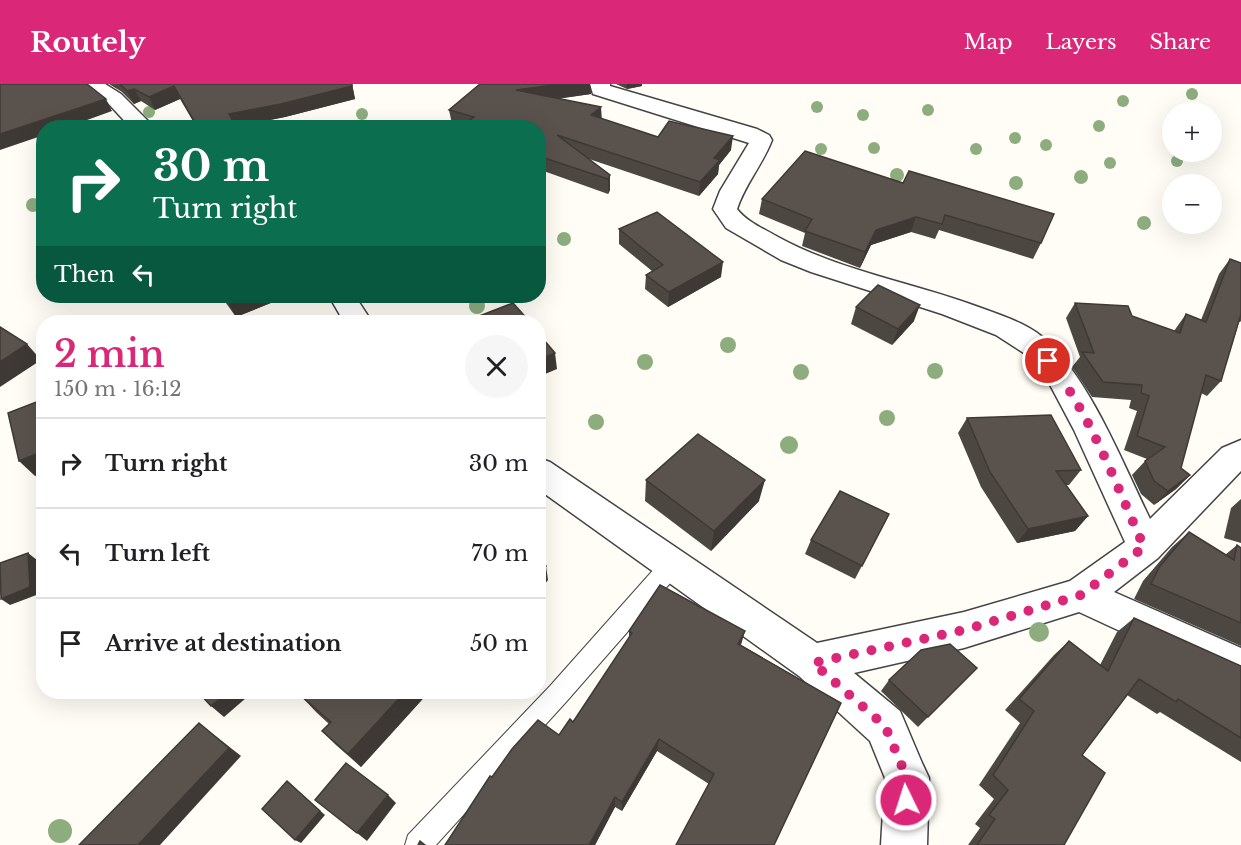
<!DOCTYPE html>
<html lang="en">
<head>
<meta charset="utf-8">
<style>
	body { margin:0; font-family:"Libre Baskerville",serif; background:#f6f6f6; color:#202124; height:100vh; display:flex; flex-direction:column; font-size:22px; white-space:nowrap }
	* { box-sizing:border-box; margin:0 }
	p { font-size:20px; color:#757577 }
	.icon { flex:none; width:33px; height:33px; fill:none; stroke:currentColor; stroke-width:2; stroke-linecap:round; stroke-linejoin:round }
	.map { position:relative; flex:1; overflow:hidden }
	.drawer { position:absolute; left:36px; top:231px; width:510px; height:384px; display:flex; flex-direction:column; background:#fff; border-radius:24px; box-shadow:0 6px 24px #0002 }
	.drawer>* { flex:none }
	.hud { position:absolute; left:36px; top:36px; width:510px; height:183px; border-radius:24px; box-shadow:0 6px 24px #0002; background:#0b6e4f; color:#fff; overflow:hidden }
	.fabs { position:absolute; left:1162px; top:18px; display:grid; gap:12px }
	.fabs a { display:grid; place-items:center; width:60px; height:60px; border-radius:50%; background:#fff; box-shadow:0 6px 24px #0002; font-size:30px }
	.pin { position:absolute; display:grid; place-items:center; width:51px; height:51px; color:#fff; margin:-26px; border:3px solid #fff; border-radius:50%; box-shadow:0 2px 6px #0007 }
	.me { position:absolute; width:66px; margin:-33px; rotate:356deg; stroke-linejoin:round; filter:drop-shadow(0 0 4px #0008) }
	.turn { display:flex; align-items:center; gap:21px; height:126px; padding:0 18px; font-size:27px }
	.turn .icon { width:78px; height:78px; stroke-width:2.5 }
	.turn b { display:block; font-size:42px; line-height:51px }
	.then { display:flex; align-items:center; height:57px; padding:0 18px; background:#0003; gap:12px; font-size:22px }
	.round { display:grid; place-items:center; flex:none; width:63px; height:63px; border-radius:32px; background:#f6f6f6 }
	.headline { display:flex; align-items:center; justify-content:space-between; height:102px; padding:0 18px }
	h1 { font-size:36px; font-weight:600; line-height:45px; color:#db2777 }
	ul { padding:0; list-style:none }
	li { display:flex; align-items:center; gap:18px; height:90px; padding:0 18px; border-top:2px solid #e0e0e0 }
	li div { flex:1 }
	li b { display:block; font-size:22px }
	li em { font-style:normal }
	header { display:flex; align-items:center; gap:36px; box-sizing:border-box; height:84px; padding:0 30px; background:#db2777; color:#fff }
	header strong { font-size:28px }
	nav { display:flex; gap:33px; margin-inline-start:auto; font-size:21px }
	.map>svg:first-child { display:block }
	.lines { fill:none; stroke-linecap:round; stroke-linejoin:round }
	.service-casing { stroke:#444; stroke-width:2 }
	.minor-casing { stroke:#444; stroke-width:3 }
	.service { fill:#fff; fill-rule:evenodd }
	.minor { fill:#fff; fill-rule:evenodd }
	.tree { fill:#8dad7f }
	.wall { fill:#4d4742 }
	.shaded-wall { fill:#3f3936 }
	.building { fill:#5a524d; stroke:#3f3936; stroke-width:1.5 }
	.route { stroke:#db2777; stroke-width:10; stroke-dasharray:0 18 }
</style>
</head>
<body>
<header>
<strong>Routely</strong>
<nav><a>Map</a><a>Layers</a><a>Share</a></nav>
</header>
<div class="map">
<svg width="1241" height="761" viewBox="0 0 1241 761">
	<rect width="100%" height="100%" fill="#fffdf5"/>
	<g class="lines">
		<defs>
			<polygon id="service" points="671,473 679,475 682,482 679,489 566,618 436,761 405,761 408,751 550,602 663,475"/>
			<g id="minor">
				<polygon points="81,0 105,0 121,10 155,44 131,44 107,18"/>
				<path d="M590,0H610V2L757,45L769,51L772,56C763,80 745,100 737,125C747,138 764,145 778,153C842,188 916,199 984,225C1006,233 1031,241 1048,258C1091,298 1124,382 1150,435L1222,364L1241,356V387L1158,474L1114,508L1241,564V603L1079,528L964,564L854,589L900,627L922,679L929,694L927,761H881L885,694L870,657L799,592L538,405V374L550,378L817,559L964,528L1070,497L1125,458L1074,346L1048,297L1027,271L996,251L942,230L811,188L781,176L726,144L713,125L720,107L749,59L593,10Z"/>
				<polygon points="329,212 355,212 372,238 344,238"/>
			</g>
		</defs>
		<use href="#service" class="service-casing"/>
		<use href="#minor" class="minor-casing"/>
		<use href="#service" class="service"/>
		<use href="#minor" class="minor"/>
	</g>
	<g class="tree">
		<circle cx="1192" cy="10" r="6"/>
		<circle cx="1123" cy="17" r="6"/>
		<circle cx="817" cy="23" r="6"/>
		<circle cx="928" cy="26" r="6"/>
		<circle cx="149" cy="28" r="6"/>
		<circle cx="362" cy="30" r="6"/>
		<circle cx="863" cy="31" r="6"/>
		<circle cx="1099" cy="42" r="6"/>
		<circle cx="1015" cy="54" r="6"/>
		<circle cx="1046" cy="61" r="6"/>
		<circle cx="874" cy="64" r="6"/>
		<circle cx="821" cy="65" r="6"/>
		<circle cx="976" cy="65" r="6"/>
		<circle cx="1177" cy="77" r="6"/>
		<circle cx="1110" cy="79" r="6"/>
		<circle cx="897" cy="91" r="7"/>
		<circle cx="1081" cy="93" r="7"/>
		<circle cx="1016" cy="99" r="7"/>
		<circle cx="33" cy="121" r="7"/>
		<circle cx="1144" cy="139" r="7"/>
		<circle cx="564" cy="155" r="7"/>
		<circle cx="477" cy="222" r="8"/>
		<circle cx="728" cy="261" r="8"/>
		<circle cx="645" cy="278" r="8"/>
		<circle cx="935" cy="287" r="8"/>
		<circle cx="801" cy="288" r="8"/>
		<circle cx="887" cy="334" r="8"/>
		<circle cx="596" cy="338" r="8"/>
		<circle cx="789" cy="361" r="9"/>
		<circle cx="1039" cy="548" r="10"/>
		<circle cx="60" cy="747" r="12"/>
	</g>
	<g class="wall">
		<polygon points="109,0 352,0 355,15 285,33 236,43 237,44 197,44 180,15 155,26 141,17 134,20 122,8"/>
		<polygon points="480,0 590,0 591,10 557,15 601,35 658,53 731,66 719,81 718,90 699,112 589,75 610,91 610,106 608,110 538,85 538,44 465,44 452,40 449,26"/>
		<polygon points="616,0 642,0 642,2 627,5"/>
		<polygon points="805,67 1041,159 1033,175 939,146 935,155 911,148 871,161 860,184 802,162 805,149 759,130 762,115"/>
		<polygon points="619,145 721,193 668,223 645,205 646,191 652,187 619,160"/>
		<polygon points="1230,175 1241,179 1241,237 1240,238 1239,238 1221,297 1207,312 1201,309 1181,384 1190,391 1176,405 1154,421 1141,410 1132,391 1147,375 1124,366 1137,327 1129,324 1131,316 1092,313 1072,283 1080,273 1066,234 1075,219 1132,232 1174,247 1186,230 1201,236 1219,190"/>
		<polygon points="221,212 288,212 236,233"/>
		<polygon points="856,223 914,237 892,261 851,240"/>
		<polygon points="967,334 1081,386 1069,401 1066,401 1088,432 1075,447 1017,459 981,403 958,349"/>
		<polygon points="646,396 759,417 711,467 645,417"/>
		<polygon points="1241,415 1241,459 1224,454 1231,424"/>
		<polygon points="889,430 855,495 805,470 811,456"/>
		<polygon points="1189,448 1225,471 1237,461 1241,464 1241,562 1134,515 1143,497 1172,463"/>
		<polygon points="1134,534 1241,582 1241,678 1160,628 1157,630 1127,611 1082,671 1064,761 968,761 980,744 975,740 994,715 979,701 1020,639 1005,626 1054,571 1069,557 1100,581 1117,548"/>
		<polygon points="629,547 741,561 841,619 709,700 657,667 622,727 615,723 595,761 445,761 492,693 559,651 573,638 629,554"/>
		<polygon points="977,584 918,643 881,607 889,596"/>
		<polygon points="429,608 361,683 336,661 322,647 329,640 316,628 301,612"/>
	</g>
	<g class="shaded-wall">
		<polygon points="352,0 355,15 285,33 234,43 229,30"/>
		<polygon points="561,0 590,0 591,10 517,20 516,6"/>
		<polygon points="627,0 642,0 642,2 627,5"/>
		<polygon points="174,2 180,15 155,26 149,13"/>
		<polygon points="134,5 141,17 134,20 127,7"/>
		<polygon points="106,15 112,27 65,44 44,44 44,51 0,66 0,50"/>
		<polygon points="601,23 602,37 591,31"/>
		<polygon points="733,52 731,66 719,81 718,90 699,112 700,98 714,74"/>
		<polygon points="610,91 610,106 608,110 608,95"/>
		<polygon points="916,133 911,148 871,161 860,184 865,168 876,146"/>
		<polygon points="723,178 721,193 668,223 669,208"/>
		<polygon points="229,212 288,212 236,233 225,213"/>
		<polygon points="920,221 914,237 892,261 898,245"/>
		<polygon points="27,260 41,276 0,303 0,278"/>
		<polygon points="555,269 557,285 538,293 538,276"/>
		<polygon points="44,367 44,389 35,392 19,377"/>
		<polygon points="1190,391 1176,405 1154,421 1168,407"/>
		<polygon points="765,396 759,417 711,467 714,447"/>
		<polygon points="1088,432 1075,447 1017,459 1028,445"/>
		<polygon points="541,447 544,461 538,468 538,451"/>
		<polygon points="28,469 37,476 39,510 10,521 1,515"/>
		<polygon points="546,482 548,496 538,509 538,492"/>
		<polygon points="745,547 741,561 738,560"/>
		<polygon points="228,608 253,608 224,633 211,622"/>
		<polygon points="405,608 429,608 361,683 348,670"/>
		<polygon points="199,639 241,672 160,761 138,761"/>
		<polygon points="659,655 657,667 622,727 622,718"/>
		<polygon points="287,697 325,731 301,759 295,756"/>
		<polygon points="388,711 396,719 367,757 357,749"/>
		<polygon points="615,713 615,723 595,761 589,761"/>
	</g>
	<g class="building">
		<polygon points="0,0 87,0 106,15 0,50"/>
		<polygon points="120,0 352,0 352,2 281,20 229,30 237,44 198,44 174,2 149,13 134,5 127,7"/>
		<polygon points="480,0 561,0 516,6 601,23 591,31 658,53 669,37 733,52 714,74 720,76 700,98 557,51 610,91 608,95 538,72 538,44 482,44 466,39 474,33 449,26"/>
		<polygon points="805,67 903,99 909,87 1054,130 1041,159 945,131 942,140 916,133 876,146 865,168 805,147 812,135 762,115"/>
		<polygon points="657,128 723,178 669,208 646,191 663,181 619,145"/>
		<polygon points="1230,175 1241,179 1241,230 1221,297 1206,291 1181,384 1190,391 1168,407 1154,397 1145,377 1165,363 1137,352 1149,312 1141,309 1142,301 1103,298 1082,268 1094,269 1075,219 1128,222 1132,232 1180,249 1186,230 1206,238"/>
		<polygon points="878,201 920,221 898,245 856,223"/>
		<polygon points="513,219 530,238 464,238"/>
		<polygon points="0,243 27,260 0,278"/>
		<polygon points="538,249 555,269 538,276"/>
		<polygon points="44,315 44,367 19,377 8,329"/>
		<polygon points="1051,331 1081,386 1056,387 1088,432 1028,445 990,388 967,334"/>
		<polygon points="698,350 765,396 714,447 646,396"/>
		<polygon points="840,407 889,430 862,482 811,456"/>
		<polygon points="1189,448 1234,476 1237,461 1241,464 1241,539 1151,500 1160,482"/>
		<polygon points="28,469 30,503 1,515 0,479"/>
		<polygon points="538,478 546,482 538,492"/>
		<polygon points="660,501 745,547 738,560 841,619 774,761 676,761 714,690 659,655 622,718 615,713 589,761 445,761 490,692 492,693 512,665 538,636 559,651 570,635 573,638 632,549 629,547"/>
		<polygon points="1134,534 1241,582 1241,654 1178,615 1176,618 1139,595 1082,671 1105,689 1064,761 977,761 995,735 989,731 1008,706 993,691 1034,627 1019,615 1069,557 1108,587"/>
		<polygon points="950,560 977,584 928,633 889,596 921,566"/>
		<polygon points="198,608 228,608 211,622"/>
		<polygon points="301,608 405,608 348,670 322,647 331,638 301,612"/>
		<polygon points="199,639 229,664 138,761 79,761"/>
		<polygon points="346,679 388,711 357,749 315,716"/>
		<polygon points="287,697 320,727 295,756 262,725"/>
		<polygon points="420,757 425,761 418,761"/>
	</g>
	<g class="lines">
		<path class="route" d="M906,716L907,694L885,642L813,579L964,546L1081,511L1144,463C1118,405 1089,326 1048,277"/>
	</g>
</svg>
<div class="fabs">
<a>+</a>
<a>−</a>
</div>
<div class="pin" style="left:1048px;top:277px;background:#d93025"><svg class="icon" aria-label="arrive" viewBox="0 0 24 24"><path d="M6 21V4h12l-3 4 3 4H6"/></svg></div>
<svg class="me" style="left:906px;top:716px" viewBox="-20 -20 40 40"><circle r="17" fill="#db2777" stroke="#fff" stroke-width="3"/><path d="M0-11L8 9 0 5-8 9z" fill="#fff"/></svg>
<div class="hud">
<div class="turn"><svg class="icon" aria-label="right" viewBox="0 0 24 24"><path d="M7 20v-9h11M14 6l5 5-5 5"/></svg><div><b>30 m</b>Turn right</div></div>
<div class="then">Then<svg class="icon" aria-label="left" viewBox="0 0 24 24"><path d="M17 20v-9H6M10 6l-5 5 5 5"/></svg></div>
</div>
<section class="drawer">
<div class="headline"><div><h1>2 min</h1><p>150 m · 16:12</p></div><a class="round"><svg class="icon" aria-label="close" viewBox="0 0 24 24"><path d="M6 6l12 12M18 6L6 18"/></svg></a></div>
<ul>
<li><svg class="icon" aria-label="right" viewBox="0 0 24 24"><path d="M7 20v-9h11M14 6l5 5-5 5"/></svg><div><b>Turn right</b></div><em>30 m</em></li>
<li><svg class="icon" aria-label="left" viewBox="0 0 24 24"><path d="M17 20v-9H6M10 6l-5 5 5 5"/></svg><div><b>Turn left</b></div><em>70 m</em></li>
<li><svg class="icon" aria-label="arrive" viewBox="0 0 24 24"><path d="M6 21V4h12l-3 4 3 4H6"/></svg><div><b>Arrive at destination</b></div><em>50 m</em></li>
</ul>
</section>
</div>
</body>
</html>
